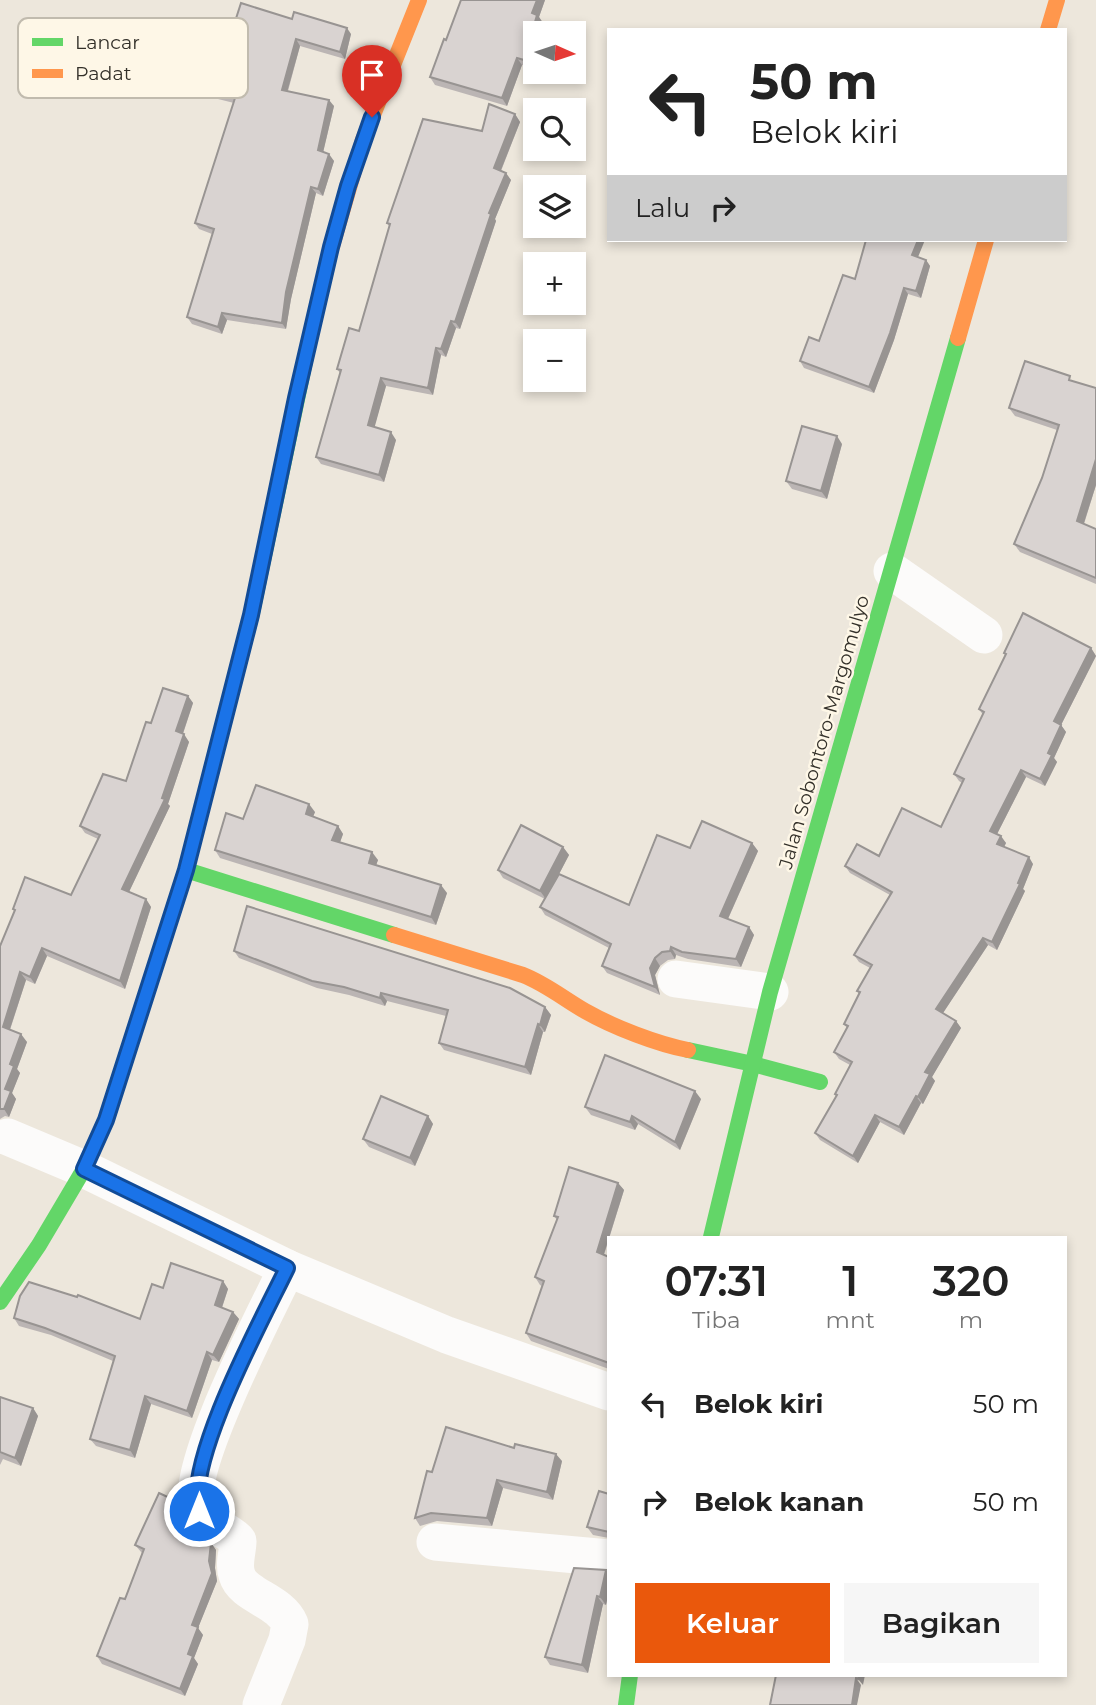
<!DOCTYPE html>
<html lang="id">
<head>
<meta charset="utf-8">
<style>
	body { margin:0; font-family:Montserrat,sans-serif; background:#f6f6f6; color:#222; height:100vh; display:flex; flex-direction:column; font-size:26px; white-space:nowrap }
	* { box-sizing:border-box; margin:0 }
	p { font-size:23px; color:#767676 }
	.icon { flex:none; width:38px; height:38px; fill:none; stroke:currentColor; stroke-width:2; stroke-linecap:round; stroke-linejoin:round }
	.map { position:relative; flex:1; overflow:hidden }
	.panel { position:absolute; left:607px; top:1236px; width:460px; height:441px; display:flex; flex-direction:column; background:#fff; border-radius:0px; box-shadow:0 4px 10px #0003 }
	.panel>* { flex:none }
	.banner { position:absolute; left:607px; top:28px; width:460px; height:214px; border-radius:0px; box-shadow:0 4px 10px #0003; background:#fff; color:#222; overflow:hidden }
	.needle { width:46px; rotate:93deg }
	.controls { position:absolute; left:523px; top:21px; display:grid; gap:14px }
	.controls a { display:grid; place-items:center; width:63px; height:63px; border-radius:0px; background:#fff; box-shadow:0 4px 10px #0003; font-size:35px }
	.pin { position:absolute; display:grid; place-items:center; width:60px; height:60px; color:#fff; margin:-72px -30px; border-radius:50% 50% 50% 0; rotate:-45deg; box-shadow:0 0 7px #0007 }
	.pin .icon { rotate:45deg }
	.me { position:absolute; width:77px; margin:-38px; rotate:0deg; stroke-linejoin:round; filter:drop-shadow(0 0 5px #0008) }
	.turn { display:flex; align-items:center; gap:24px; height:147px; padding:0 28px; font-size:32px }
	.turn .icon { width:91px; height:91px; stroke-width:2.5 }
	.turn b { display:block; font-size:49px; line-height:60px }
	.then { display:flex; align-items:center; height:66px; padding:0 28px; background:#0003; gap:14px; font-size:26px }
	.eta { display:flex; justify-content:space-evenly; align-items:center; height:119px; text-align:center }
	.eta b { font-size:42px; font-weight:600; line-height:49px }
	.primary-button { display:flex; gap:14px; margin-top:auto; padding:14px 28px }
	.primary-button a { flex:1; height:80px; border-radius:0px; background:#ea580c; color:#fff; font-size:28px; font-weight:600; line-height:80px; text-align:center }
	.primary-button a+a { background:#f6f6f6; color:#222 }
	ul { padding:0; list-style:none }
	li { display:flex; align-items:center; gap:21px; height:98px; padding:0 28px }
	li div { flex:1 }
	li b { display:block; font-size:26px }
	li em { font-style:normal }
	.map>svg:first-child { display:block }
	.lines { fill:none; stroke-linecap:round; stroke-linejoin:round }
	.street { stroke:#fcfbfa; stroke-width:37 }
	.fast { stroke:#63d668; stroke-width:16 }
	.slow { stroke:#ff974d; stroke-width:16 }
	.wall { fill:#bbb5b4 }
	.shaded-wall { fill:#989492 }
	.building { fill:#d9d3d1; stroke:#989492; stroke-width:2 }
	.route-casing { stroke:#114b97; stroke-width:18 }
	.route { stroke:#1a73e8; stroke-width:12 }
	.labels { text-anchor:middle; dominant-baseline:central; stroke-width:5; stroke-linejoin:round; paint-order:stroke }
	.street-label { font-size:19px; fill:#333029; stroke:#fef7e7 }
	.key { fill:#fef7e7; stroke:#c1bbae; stroke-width:2 }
	.key-label { font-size:19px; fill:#333029 }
</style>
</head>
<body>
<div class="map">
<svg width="1096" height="1705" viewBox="0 0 1096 1705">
	<rect width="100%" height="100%" fill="#ede7dc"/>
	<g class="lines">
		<g class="street">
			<polyline points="892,571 984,635"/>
			<polyline points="676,979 770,992"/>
			<polyline points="8,1137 84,1169 287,1268 447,1335 609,1392"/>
			<polyline points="435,1542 609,1558"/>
			<path d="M261,1705L287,1640L290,1624C280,1600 243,1596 237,1575C233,1564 238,1551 238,1541C228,1529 207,1526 199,1512C179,1475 268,1309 287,1268"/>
		</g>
		<g class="fast">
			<polyline points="186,870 252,613 308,347 330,253"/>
			<polyline points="688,1050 753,1064 820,1082"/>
			<polyline points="711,1237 770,992 958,338"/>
			<polyline points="0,1302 39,1245 84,1169 106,1120 186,870 394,935"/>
			<polyline points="626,1705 630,1675"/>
		</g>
		<g class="slow">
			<polyline points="1048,30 1057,0"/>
			<polyline points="330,253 363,140 419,0"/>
			<polyline points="958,338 986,240"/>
			<path d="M394,935L523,975C546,984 564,999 585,1011C613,1027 657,1044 688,1050"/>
		</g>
	</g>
	<g class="wall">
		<polygon points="461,0 545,0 539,17 543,23 540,33 536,33 536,47 529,67 522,65 507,106 435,85 430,77 446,40"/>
		<polygon points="292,19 351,34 345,59 300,46 288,91 334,106 323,152 334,161 323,196 316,193 291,299 286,329 227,320 222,334 192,324 187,317 212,234 199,229 195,223 234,103 210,97 205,90 220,68"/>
		<polygon points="515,114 520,122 501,171 511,180 495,219 496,221 460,329 456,328 446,357 441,355 433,395 386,386 374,427 396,440 384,482 321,464 316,457 340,373 337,369 359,331 390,227 387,223 482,131"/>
		<polygon points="918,257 926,260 930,266 921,298 908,294 894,340 874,393 804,368 800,361 819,341 855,279"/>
		<polygon points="1073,381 1096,388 1096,485 1084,524 1096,529 1096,584 1020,552 1014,544 1042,478 1057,430 1015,416 1009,408"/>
		<polygon points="842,444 827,499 792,489 786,481"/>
		<polygon points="1091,648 1096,656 1061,725 1066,732 1054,758 1057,762 1045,786 1026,777 997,834 1006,843 1004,847 1033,864 1023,889 1025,891 997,950 988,945 943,1013 956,1021 961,1028 932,1077 935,1081 923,1104 921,1103 904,1135 880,1122 858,1163 820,1140 815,1133 836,1096 835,1094 850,1065 839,1059 834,1052 847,1028 844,1024 859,994 857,991 870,968 859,962 854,955 890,895 850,873 845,866 879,856 941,827 962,783 959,781 954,774 983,715 979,709 1006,656 1004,653"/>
		<polygon points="188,696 193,703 183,734 189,742 168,804 170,806 129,892 146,899 151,907 125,989 47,956 35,984 26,980 10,1030 27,1042 17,1069 20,1073 12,1093 16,1099 9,1117 5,1116 0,1119 0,946 15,912 13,909 71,895 98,839 85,833 80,826 126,781 151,723"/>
		<polygon points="315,812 313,816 338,826 343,834 340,842 378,860 376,865 447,893 436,925 220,858 215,850 243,819"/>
		<polygon points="752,843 758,851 728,919 749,927 754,935 741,967 688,959 676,955 675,959 668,960 660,966 655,975 660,995 607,973 602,966 609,948 545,915 540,907 545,899 503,878 498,870 563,847 569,855 559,874 629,905 690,848"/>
		<polygon points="234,951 545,1007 551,1015 545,1032 543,1032 531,1075 444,1050 439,1043 446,1016 387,1001 385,1006 349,995 317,988 239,958"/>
		<polygon points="701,1099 680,1150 638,1124 635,1130 591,1115 585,1107"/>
		<polygon points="428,1116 433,1124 415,1166 369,1147 363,1139"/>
		<polygon points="618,1183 624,1190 604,1255 609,1257 609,1369 531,1341 526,1333 542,1286 540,1285 535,1277 557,1220 554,1216"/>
		<polygon points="223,1281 228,1289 222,1308 233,1312 239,1319 219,1362 212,1360 192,1418 151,1404 135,1458 96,1446 90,1439 113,1361 51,1335 19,1326 14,1318 140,1319 163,1288"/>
		<polygon points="0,1397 33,1408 38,1416 21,1466 3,1459 0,1465"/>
		<polygon points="514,1448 562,1461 553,1500 503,1488 492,1526 437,1521 420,1526 415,1518 432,1472"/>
		<polygon points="609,1494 609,1538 593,1535 587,1527"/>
		<polygon points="177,1507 181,1523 183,1525 211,1543 216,1550 215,1568 217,1581 198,1628 203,1635 194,1658 198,1664 185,1696 102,1664 97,1656 125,1599 142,1553 135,1545"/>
		<polygon points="606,1570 609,1574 609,1591 606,1605 603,1604 588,1673 550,1665 545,1657"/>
	</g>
	<g class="shaded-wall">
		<polygon points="537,0 545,0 539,17 543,23 540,33 536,33 536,47 529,67 524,60 532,13"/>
		<polygon points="347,28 351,34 345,59 340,52"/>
		<polygon points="296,39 300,46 286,96 282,90"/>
		<polygon points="517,58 522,65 507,106 502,98"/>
		<polygon points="329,100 334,106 322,157 318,150"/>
		<polygon points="515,114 520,122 499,175 494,168"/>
		<polygon points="329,154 334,161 323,196 318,189"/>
		<polygon points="506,173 511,180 495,219 496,221 460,329 455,322 489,213"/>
		<polygon points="311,187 316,193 291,299 286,329 282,323 286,292"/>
		<polygon points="918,240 925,240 916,262 912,255"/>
		<polygon points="926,260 930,266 921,298 916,291"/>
		<polygon points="904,288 908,294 894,340 874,393 869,387"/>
		<polygon points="222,313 227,320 222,334 218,327"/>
		<polygon points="451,321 456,328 446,357 441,349"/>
		<polygon points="436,348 441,355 433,395 428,388"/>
		<polygon points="381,378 386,386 373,433 368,425"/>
		<polygon points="391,432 396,440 384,482 379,475"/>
		<polygon points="837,436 842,444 827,499 821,491"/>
		<polygon points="1096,459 1096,485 1082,529 1077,521"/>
		<polygon points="1091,648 1096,656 1059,729 1054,721"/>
		<polygon points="188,696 193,703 181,739 176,731"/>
		<polygon points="1061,725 1066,732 1054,758 1057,762 1045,786 1040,779 1048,753"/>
		<polygon points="184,734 189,742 168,804 170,806 127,896 122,889 162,798"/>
		<polygon points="1021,770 1026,777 995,838 990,831"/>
		<polygon points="309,804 315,812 311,822 306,814"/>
		<polygon points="338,826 343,834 338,848 332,840"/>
		<polygon points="1001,836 1006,843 1002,851 997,844"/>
		<polygon points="752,843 758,851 726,923 720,916"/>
		<polygon points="563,847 569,855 546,899 540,891"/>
		<polygon points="372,852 378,860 374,871 369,863"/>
		<polygon points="1029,857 1033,864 1023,889 1025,891 997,950 992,942"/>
		<polygon points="441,885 447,893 436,925 431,917"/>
		<polygon points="146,899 151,907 125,989 120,981"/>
		<polygon points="749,927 754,935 741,967 736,959"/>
		<polygon points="983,938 988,945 941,1016 936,1009"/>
		<polygon points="671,947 676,955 675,959 670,951"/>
		<polygon points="42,948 47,956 35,984 30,977"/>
		<polygon points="655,958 660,966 655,975 660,995 655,987 650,968"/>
		<polygon points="20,972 26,980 8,1035 3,1027"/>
		<polygon points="381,993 387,1001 385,1006 380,998"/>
		<polygon points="545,1007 551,1015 545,1032 540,1025"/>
		<polygon points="956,1021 961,1028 932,1077 935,1081 923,1104 918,1097 925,1072"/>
		<polygon points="538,1024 543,1032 531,1075 525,1067"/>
		<polygon points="21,1034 27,1042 17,1069 20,1073 12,1093 16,1099 9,1117 4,1109 5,1089 10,1064"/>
		<polygon points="695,1091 701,1099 680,1150 675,1142"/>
		<polygon points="916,1096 921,1103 904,1135 899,1127"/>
		<polygon points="875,1115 880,1122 858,1163 853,1156"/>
		<polygon points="428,1116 433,1124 415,1166 410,1158"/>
		<polygon points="632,1116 638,1124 635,1130 630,1122"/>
		<polygon points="618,1183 624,1190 602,1260 597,1252"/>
		<polygon points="223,1281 228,1289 220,1313 215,1305"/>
		<polygon points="233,1312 239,1319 219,1362 213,1355"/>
		<polygon points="207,1352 212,1360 192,1418 187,1411"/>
		<polygon points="145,1396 151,1404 135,1458 130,1450"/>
		<polygon points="33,1408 38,1416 21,1466 15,1458"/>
		<polygon points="556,1454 562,1461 553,1500 547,1492"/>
		<polygon points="497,1480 503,1488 492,1526 487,1518"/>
		<polygon points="172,1499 177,1507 182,1524 177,1516"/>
		<polygon points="211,1543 216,1550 215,1568 217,1581 198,1628 203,1635 194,1658 198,1664 185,1696 180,1689 188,1654 192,1625 209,1561"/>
		<polygon points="606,1570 609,1574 609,1591 606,1605 600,1597"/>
		<polygon points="597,1596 603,1604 588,1673 582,1665"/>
		<polygon points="859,1675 865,1675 863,1685 858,1679"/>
		<polygon points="856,1678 861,1685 857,1705 852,1705"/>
	</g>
	<g class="building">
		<polygon points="461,0 537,0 532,13 537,15 524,60 517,58 502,98 430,77 444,39 446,40"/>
		<polygon points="241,3 292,19 294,12 347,28 340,52 296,39 282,90 329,100 318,150 329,154 318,189 311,187 286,292 282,323 222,313 218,327 187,317 214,229 195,223 235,98 205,90 212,66 220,68"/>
		<polygon points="489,104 515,114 494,168 506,173 489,213 491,214 455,322 451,321 441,349 436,348 428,388 381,378 368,425 391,432 379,475 316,457 341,370 337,369 349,328 359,331 390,224 387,223 423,119 482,131"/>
		<polygon points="866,240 918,240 912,255 926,260 916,291 904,288 890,333 869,387 800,361 809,337 819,341 843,275 855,279"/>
		<polygon points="1025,361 1070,376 1069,380 1096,388 1096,459 1077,521 1096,529 1096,578 1014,544 1042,478 1059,425 1009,408"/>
		<polygon points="802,426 837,436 821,491 786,481"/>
		<polygon points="1023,613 1091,648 1054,721 1061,725 1048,753 1052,755 1040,779 1021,770 990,831 1001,836 997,844 1029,857 1018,883 1020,884 992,942 983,938 936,1009 956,1021 925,1072 930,1074 918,1097 916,1096 899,1127 875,1115 853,1156 815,1133 837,1095 835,1094 852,1062 834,1052 848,1026 844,1024 860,992 857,991 872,965 854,955 892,892 845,866 857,844 879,856 902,808 941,827 964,779 954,774 984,712 979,709 1006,654 1004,653"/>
		<polygon points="163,688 188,696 176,731 184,734 162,798 165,799 122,889 146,899 120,981 42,948 30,977 20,972 3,1027 21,1034 10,1064 14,1066 5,1089 11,1091 4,1109 0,1109 0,946 15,910 13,909 25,877 71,895 100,835 80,826 103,774 126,781 146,722 151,723"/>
		<polygon points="256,785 309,804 306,814 338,826 332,840 372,852 369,863 441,885 431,917 215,850 226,813 243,819"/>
		<polygon points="702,821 752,843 720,916 749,927 736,959 682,952 671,947 670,951 662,952 655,958 650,968 655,987 602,966 611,944 540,907 559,874 629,905 657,835 690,848"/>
		<polygon points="521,825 563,847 540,891 498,870"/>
		<polygon points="247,906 510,988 545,1007 540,1025 538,1024 525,1067 439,1043 448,1010 381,993 380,998 344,987 312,981 234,951"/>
		<polygon points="605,1055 695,1091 675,1142 632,1116 630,1122 585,1107"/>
		<polygon points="381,1096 428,1116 410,1158 363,1139"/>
		<polygon points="569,1167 618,1183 597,1252 609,1257 609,1363 526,1333 544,1281 535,1277 558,1217 554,1216"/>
		<polygon points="171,1263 223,1281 215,1305 233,1312 213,1355 207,1352 187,1411 145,1396 130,1450 90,1439 115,1356 45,1328 14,1318 20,1296 29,1282 77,1297 78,1295 140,1319 152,1284 163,1288"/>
		<polygon points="0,1397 33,1408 15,1458 0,1452"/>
		<polygon points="446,1427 514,1448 515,1444 556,1454 547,1492 497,1480 487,1518 431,1513 415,1518 427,1471 432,1472"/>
		<polygon points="599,1491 609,1494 609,1532 587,1527"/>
		<polygon points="159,1493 172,1499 177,1516 183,1525 211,1543 209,1561 212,1573 192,1625 198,1627 188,1654 193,1656 180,1689 97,1656 120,1598 125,1599 144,1549 135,1545"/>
		<polygon points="574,1568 606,1570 600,1597 597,1596 582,1665 545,1657"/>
		<polygon points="776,1675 859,1675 858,1679 856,1678 852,1705 770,1705"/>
	</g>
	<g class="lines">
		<defs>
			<path id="route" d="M199,1511C185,1461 263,1318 287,1268L84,1169L106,1120L186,870L251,615L296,398L331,247L348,186L372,117"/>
		</defs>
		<use href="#route" class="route-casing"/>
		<use href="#route" class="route"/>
	</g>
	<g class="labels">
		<g class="street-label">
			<text transform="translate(824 732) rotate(-74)">Jalan Sobontoro-Margomulyo</text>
		</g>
	</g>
	<rect x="18" y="18" width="230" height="80" rx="10" class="key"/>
	<rect x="32" y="38" width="31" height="8" fill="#63d668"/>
	<rect x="32" y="69" width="31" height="9" fill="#ff974d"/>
	<g class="key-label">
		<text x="75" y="49">Lancar</text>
		<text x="75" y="80">Padat</text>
	</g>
</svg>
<div class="controls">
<a><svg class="needle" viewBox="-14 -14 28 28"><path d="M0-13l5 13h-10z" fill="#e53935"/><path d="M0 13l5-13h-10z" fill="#767676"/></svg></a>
<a><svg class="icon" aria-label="search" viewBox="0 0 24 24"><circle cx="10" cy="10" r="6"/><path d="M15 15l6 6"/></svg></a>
<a><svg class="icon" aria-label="layers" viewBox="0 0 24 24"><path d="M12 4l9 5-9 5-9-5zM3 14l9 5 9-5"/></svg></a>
<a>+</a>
<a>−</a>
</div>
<div class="pin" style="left:372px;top:117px;background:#d93025"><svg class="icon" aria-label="arrive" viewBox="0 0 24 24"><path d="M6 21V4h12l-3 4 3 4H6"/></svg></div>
<svg class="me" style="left:199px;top:1511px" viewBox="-20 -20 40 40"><circle r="17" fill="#1a73e8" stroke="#fff" stroke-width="3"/><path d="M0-11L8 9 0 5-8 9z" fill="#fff"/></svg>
<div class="banner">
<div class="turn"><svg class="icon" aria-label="left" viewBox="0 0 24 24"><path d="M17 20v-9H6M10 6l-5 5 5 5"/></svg><div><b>50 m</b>Belok kiri</div></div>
<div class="then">Lalu<svg class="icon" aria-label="right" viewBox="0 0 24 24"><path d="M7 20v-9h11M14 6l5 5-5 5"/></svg></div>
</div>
<section class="panel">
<div class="eta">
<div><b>07:31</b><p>Tiba</p></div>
<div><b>1</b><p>mnt</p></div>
<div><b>320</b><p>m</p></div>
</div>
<ul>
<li><svg class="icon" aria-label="left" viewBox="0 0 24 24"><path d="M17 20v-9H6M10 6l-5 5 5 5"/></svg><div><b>Belok kiri</b></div><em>50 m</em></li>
<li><svg class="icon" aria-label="right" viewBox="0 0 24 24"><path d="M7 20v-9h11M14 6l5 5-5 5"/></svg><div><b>Belok kanan</b></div><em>50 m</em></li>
</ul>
<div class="primary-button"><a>Keluar</a><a>Bagikan</a></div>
</section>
</div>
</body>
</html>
